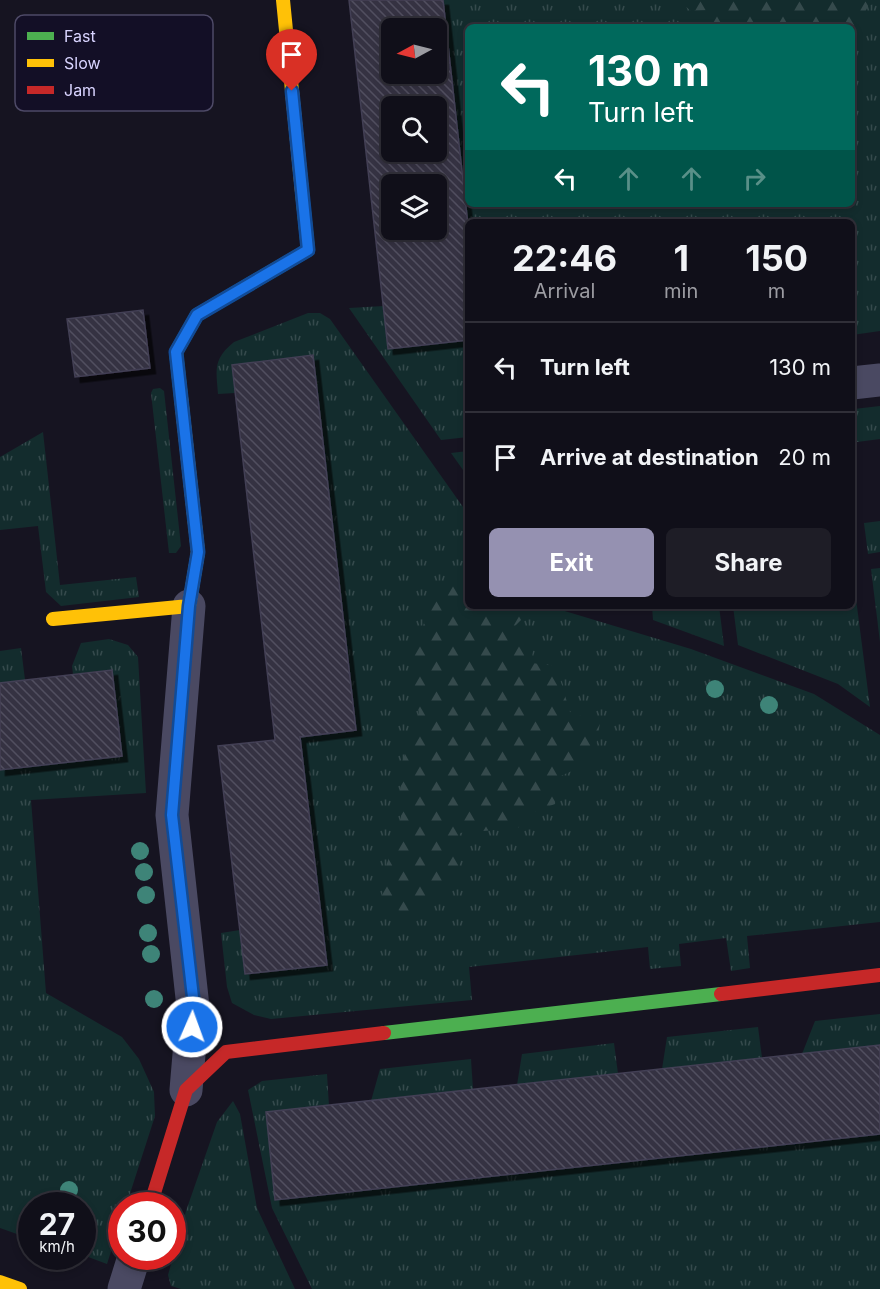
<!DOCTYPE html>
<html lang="en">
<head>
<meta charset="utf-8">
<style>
	body { margin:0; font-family:Inter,sans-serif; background:#1e1d26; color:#f1f3f6; height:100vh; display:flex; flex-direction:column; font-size:22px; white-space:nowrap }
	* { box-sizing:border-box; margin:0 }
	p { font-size:20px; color:#9c9ca2 }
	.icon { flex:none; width:33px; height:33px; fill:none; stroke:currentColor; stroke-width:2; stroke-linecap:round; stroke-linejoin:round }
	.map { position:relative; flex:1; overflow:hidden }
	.drawer { position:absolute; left:465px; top:219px; width:390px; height:390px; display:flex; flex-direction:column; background:#100f19; border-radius:9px; box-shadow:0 3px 9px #0003,0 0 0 2px #302f38 }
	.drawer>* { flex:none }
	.top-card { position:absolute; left:465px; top:24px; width:390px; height:183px; border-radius:9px; box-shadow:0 3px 9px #0003,0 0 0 2px #302f38; background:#00695c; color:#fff; overflow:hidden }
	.needle { width:39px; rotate:263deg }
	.buttons { position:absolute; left:381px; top:18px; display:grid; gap:12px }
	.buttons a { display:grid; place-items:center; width:66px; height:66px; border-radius:9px; background:#100f19; box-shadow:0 3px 9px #0003,0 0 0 2px #302f38; font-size:30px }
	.speed { position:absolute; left:18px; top:1192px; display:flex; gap:12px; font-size:30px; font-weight:700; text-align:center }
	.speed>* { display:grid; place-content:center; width:78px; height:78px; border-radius:50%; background:#100f19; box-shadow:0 3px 9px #0003,0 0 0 2px #302f38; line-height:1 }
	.speed small { font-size:15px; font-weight:400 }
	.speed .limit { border:9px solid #d22; background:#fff; color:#111 }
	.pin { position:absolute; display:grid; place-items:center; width:51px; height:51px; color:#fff; margin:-62px -26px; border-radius:50% 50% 50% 0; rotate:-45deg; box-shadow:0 0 6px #0007 }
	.pin .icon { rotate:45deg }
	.me { position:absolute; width:66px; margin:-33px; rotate:2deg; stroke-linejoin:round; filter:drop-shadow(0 0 4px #0008) }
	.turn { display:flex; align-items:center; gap:21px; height:126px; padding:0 24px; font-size:27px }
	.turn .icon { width:78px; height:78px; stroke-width:2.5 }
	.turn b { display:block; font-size:42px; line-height:51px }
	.lanes { display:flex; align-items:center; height:57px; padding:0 24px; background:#0003; justify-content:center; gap:30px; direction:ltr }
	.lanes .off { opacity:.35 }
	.eta { display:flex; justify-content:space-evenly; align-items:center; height:102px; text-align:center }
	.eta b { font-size:36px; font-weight:700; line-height:42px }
	.action { display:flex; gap:12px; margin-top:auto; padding:12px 24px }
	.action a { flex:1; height:69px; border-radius:9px; background:#9591b1; color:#fff; font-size:24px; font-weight:700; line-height:69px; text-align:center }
	.action a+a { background:#1e1d26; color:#f1f3f6 }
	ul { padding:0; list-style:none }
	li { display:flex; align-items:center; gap:18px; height:90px; padding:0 24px; border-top:2px solid #302f38 }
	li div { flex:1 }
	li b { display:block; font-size:22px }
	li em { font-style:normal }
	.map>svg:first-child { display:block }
	.grass { fill:url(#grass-tufts); fill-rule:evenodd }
	.forest { fill:url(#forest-firs) }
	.building { fill:url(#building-back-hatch); stroke:#433f54; stroke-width:1.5; fill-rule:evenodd; filter:url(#shadow) }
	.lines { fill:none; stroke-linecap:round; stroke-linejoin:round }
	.street { stroke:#4a4962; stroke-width:33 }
	.fast { stroke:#4caf50; stroke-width:14 }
	.slow { stroke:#ffc107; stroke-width:14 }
	.jam { stroke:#c62828; stroke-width:14 }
	.tree { fill:#3e8478 }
	.route-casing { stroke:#114b97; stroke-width:15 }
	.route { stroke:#1a73e8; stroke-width:10 }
	.key { fill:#130f26; stroke:#4e4a67; stroke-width:1.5 }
	.key-label { font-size:16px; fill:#d9d4ff }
</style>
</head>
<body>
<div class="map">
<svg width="880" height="1289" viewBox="0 0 880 1289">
	<defs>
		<pattern id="grass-tufts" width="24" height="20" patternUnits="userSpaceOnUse" patternTransform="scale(1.5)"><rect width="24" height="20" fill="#132c2d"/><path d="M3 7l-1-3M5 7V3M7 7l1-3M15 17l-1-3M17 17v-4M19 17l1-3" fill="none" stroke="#354a4c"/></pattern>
		<pattern id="forest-firs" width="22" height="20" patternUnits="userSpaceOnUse" patternTransform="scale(1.5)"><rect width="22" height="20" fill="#132c2d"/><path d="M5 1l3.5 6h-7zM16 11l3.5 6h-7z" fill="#354a4c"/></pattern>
		<pattern id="building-back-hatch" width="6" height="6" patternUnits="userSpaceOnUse" patternTransform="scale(1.5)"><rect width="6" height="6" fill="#343243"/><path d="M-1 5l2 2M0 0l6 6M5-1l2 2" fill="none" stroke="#514f5f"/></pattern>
		<filter id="shadow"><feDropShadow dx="5.5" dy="5.5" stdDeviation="0" flood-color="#0009"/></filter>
	</defs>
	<rect width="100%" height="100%" fill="#161421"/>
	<g class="grass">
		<path d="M443,0H880V331L852,335V222H468V225ZM468,27H852V204H468Z"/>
		<polygon points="384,306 468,340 468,437 441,440 349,308"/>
		<path d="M308,313H320L330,319L468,514V606H548L691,649L814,694L880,735V922L747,936L750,968L731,971L726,938L679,944L681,966L650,969L648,947L469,967L472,1000L271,1019L254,1015L232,1003L227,987L221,933L240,930L245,974L300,737L356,730L313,355L232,365L235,393L218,394C216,369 213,359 234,342Z"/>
		<polygon points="160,388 164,391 181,546 176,553 169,553 151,393 153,389"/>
		<polygon points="880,406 880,439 857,442 854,409"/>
		<polygon points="43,432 60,585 136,577 139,597 61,606 46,592 38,526 0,530 0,457"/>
		<polygon points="468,451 468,477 451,453"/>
		<polygon points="880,521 880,552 868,554 864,523"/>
		<polygon points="852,568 870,707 838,684 738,645 733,606 852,606"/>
		<polygon points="880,568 880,642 871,569"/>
		<polygon points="652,606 719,606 724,646 653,620"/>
		<polygon points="109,639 128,645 138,657 146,793 31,800 46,993 122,1037 139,1059 154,1092 155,1116 126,1206 122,1206 121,1220 107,1264 83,1255 82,1206 32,1206 31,1239 0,1228 0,770 122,756 112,670 73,674 72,666 81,643"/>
		<polygon points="21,648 25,680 0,683 0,651"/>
		<polygon points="880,1014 880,1045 802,1054 815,1021"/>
		<polygon points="758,1027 762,1058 662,1069 667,1037"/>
		<polygon points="614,1043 618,1074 517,1085 522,1054"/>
		<polygon points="471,1059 473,1090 371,1101 380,1069"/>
		<polygon points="327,1074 329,1106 266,1113 275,1200 880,1134 880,1289 312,1289 272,1208 248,1090 262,1081"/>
		<polygon points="233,1101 240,1114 257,1208 295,1289 181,1289 171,1286 168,1275 186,1211 217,1122"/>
	</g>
	<g class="forest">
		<polygon points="678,0 880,0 880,1 868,6 857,29 834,24 827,27 699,27 709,10 691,11"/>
		<polygon points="468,567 468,606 528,606 531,610 510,631 533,643 532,663 556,666 570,712 600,723 593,762 558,777 555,804 531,813 518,828 459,833 459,877 413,914 381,906 385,869 401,823 400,768 419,714 410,663 430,606"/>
	</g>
	<g class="building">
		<path d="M349,0H443L468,225V340L388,349ZM392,28H436V74H392ZM392,106H436V152H392ZM392,184H436V230H392Z"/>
		<polygon points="143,310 150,368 75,377 67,319"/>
		<polygon points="313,355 356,730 300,737 327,965 245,974 218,746 275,740 232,365"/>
		<polygon points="112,670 122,756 0,770 0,683"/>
		<polygon points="880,1045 880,1134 275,1200 266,1112"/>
	</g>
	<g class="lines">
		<g class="street">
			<polyline points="852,383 880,380"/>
			<polyline points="186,1090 193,1007 172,815 189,606"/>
			<polyline points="124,1289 134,1257"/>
		</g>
		<g class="fast">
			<polyline points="181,397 176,352 197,315 308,250 302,192"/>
			<polyline points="384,1033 721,994"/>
		</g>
		<g class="slow">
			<polyline points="283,0 302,192"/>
			<polyline points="53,619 189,606 198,552 181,397"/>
			<polyline points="0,1282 20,1289"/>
		</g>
		<g class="jam">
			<polyline points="721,994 880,975"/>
			<polyline points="150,1206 186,1090 226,1052 384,1033"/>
		</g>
	</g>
	<g class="tree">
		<circle cx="715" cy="689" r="9"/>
		<circle cx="769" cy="705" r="9"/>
		<circle cx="140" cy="851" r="9"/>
		<circle cx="144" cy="872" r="9"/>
		<circle cx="146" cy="895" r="9"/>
		<circle cx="148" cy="933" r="9"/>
		<circle cx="151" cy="954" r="9"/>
		<circle cx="154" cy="999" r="9"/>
		<circle cx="69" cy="1190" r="9"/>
	</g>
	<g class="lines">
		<defs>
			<polyline id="route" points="192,1027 194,1006 172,815 189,606 198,552 176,352 197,315 308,250 292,91"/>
		</defs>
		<use href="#route" class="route-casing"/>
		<use href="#route" class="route"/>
	</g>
	<rect x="15" y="15" width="198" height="96" rx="9" class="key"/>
	<rect x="27" y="32" width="27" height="8" fill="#4caf50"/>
	<rect x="27" y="59" width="27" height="8" fill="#ffc107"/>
	<rect x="27" y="86" width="27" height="8" fill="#c62828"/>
	<g class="key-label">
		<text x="64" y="42">Fast</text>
		<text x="64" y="69">Slow</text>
		<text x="64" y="96">Jam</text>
	</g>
</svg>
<div class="buttons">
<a><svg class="needle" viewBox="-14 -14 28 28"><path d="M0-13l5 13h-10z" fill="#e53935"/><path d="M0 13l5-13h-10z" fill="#9c9ca2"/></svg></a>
<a><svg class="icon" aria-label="search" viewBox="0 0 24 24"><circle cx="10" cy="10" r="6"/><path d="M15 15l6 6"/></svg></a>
<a><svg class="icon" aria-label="layers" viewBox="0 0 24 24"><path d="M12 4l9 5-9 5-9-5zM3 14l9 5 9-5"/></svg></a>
</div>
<div class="speed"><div>27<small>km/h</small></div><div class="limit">30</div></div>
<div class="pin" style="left:292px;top:91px;background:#d93025"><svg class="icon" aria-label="arrive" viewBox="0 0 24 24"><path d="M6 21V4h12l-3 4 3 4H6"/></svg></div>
<svg class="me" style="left:192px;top:1027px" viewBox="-20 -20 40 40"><circle r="17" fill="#1a73e8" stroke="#fff" stroke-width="3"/><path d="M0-11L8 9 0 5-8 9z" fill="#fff"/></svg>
<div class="top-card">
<div class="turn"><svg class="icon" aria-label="left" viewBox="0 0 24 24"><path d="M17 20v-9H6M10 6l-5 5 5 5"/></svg><div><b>130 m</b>Turn left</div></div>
<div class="lanes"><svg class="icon" aria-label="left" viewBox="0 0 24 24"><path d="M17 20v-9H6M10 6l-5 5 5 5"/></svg><svg class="icon off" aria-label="ahead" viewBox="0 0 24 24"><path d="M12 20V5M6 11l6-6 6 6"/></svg><svg class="icon off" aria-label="ahead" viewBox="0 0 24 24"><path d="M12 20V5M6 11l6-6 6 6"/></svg><svg class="icon off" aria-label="right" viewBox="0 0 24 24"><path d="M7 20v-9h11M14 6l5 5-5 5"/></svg></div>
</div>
<section class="drawer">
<div class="eta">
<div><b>22:46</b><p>Arrival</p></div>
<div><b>1</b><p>min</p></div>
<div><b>150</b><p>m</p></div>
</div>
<ul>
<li><svg class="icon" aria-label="left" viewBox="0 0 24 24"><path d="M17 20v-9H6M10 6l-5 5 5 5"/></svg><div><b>Turn left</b></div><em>130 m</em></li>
<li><svg class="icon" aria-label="arrive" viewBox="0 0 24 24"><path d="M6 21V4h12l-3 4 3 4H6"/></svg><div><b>Arrive at destination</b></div><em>20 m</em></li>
</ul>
<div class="action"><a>Exit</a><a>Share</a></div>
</section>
</div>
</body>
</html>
